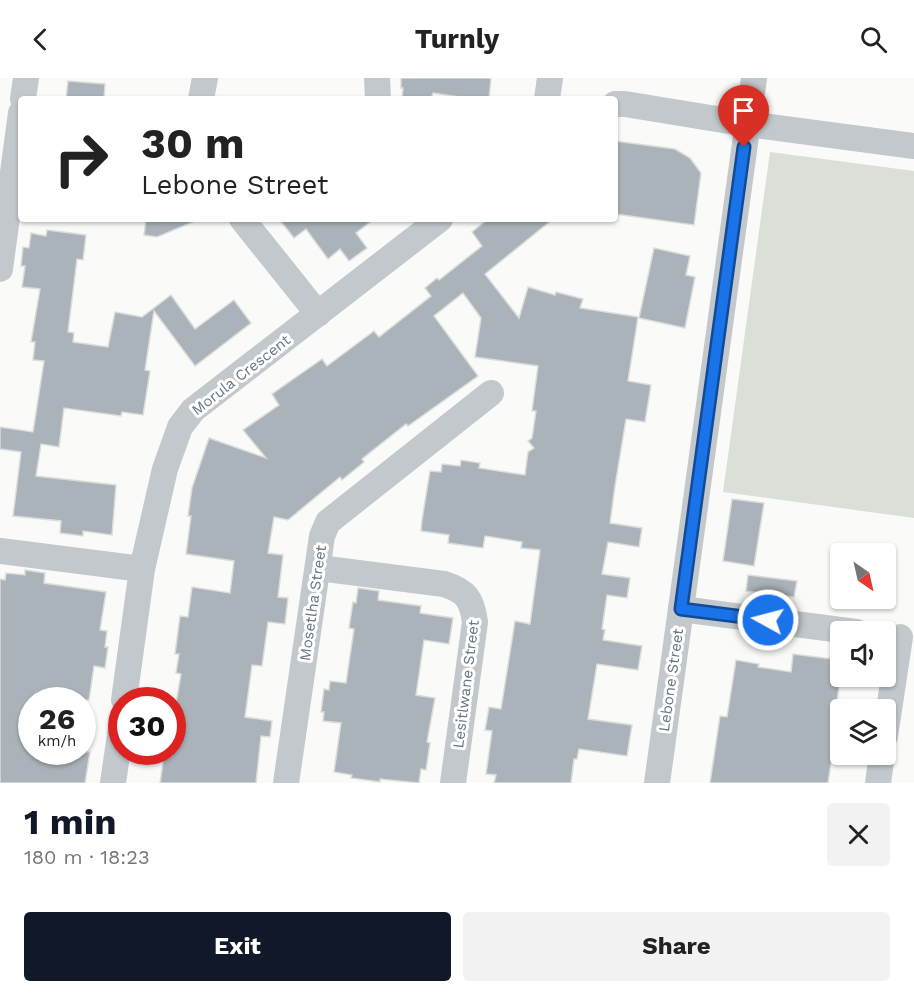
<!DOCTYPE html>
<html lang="en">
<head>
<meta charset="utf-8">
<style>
	body { margin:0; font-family:"Work Sans",sans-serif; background:#f2f2f2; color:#222; height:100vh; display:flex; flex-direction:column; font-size:22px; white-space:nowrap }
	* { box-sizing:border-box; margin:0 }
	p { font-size:20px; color:#767676 }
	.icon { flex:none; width:33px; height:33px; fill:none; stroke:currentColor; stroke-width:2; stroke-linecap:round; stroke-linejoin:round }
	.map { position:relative; height:705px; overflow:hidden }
	.panel { display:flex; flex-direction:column; background:#fff; flex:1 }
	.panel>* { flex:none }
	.guide { position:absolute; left:18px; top:18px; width:600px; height:126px; border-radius:6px; box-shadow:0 2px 4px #0004; background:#fff; color:#222; overflow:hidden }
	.needle { width:39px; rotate:146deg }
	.tools { position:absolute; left:830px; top:465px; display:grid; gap:12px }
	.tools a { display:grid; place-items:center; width:66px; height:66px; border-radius:6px; background:#fff; box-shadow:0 2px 4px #0004; font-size:30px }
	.speed { position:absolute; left:18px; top:609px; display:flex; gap:12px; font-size:30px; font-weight:700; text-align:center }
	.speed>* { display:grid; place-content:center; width:78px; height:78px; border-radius:50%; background:#fff; box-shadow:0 2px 4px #0004; line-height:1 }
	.speed small { font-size:15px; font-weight:400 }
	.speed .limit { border:9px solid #d22; background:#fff; color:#111 }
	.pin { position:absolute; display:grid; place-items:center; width:51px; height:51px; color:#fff; margin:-62px -26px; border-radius:50% 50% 50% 0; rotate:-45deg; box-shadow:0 0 6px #0007 }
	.pin .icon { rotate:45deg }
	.me { position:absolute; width:66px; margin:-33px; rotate:277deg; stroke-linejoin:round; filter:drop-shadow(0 0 4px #0008) }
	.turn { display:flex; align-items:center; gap:21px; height:126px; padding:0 24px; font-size:27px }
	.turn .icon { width:78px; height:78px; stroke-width:2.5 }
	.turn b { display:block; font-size:42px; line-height:51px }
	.round { display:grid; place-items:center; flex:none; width:63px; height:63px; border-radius:6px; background:#f2f2f2 }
	.head { display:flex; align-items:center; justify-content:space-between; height:102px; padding:0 24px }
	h1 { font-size:36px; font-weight:700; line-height:45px; color:#111827 }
	.action { display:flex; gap:12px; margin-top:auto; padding:12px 24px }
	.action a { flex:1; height:69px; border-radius:6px; background:#111827; color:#fff; font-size:24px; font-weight:700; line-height:69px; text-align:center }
	.action a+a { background:#f2f2f2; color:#222 }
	header { display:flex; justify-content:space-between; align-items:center; height:78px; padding:0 24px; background:#fff; font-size:27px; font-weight:700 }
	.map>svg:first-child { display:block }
	.green { fill:#dadfd7 }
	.building { fill:#aab3b9; stroke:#dcdcda; stroke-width:1.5 }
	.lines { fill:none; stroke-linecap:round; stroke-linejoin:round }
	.minor { stroke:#c3c8cc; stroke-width:26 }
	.route-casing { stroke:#114b97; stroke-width:15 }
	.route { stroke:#1a73e8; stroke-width:10 }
	.labels { text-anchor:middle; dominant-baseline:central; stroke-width:6; stroke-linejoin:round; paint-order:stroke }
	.street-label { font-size:15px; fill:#657683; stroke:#fff }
</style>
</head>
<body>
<header><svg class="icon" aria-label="back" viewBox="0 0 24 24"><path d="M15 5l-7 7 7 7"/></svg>Turnly<svg class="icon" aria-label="search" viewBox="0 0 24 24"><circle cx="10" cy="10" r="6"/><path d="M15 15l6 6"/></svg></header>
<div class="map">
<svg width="914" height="705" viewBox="0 0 914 705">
	<rect width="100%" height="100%" fill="#fafaf8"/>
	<polygon class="green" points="770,74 914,93 914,440 723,414"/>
	<g class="building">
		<polygon points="401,0 491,0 489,21 474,21 433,15 431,21 402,21 403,10 401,10"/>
		<polygon points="68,3 105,6 104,21 66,21"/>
		<polygon points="615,63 675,71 690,80 701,95 694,147 615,136"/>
		<polygon points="146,141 200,141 157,159 144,157"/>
		<polygon points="279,141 374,141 356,155 367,170 349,183 340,171 328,181 306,151 294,160"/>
		<polygon points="488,141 553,141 485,196 519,240 528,209 555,217 556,214 583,221 580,230 638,239 628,303 651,307 645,344 626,341 615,408 610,445 642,450 639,469 608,464 602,496 630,500 627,520 607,517 602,551 605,552 603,562 642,568 638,592 597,586 588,641 632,647 627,678 579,671 577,681 574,681 571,705 494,705 496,697 486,696 492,653 485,652 489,629 501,631 515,543 530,546 540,472 521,470 522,464 485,458 483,470 448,465 449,457 421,453 422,442 430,393 441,394 442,386 460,388 461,382 480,385 479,390 525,397 528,374 534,370 528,363 532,360 536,333 532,333 538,288 475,279 481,240 463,215 434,238 478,298 408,348 406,346 362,381 364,384 342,402 340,399 288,442 274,439 268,475 283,477 278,519 288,520 285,546 268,544 262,588 252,587 245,639 272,643 270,659 261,658 256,705 160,705 164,677 172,678 172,649 181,596 176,595 179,576 175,576 180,538 188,539 192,509 230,515 234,483 186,476 191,438 188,438 192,410 209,360 266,380 243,352 279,327 272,316 322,281 327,288 374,253 379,259 431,218 425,210 437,200 439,202 482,168 472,154"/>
		<polygon points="47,152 86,157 83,182 77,181 68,254 74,255 73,264 108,269 115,234 142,239 171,217 195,251 234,222 251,245 195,288 154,233 145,292 150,293 143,337 122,334 121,338 64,330 59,369 41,366 36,398 116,407 112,457 83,453 83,458 60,455 61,443 13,438 21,374 0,371 0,349 33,354 44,283 33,282 35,264 31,264 40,211 22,209 25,188 21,188 23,169 29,170 31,155 46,158"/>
		<polygon points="654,170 690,178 686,197 695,199 685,250 639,240"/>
		<polygon points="732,421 764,425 754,488 723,483"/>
		<polygon points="25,492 45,495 44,505 106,514 100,552 107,553 105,569 108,569 105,590 94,588 89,622 32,622 32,674 68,676 69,674 90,674 85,705 0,705 0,501 5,502 6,495 25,497"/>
		<polygon points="748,497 797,503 794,519 746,513"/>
		<polygon points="358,510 379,513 378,522 421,528 420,535 453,540 449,566 424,562 416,617 435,620 427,664 430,665 426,692 421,691 419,705 380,701 380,704 351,700 352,697 334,694 341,645 323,643 324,634 321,634 324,611 329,612 330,603 346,605 354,551 349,550 353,524 356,525"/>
		<polygon points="793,576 840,582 840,603 833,650 840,651 840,669 838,686 831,685 828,705 710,705 720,638 727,639 736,582 759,586 758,589 791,594"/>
	</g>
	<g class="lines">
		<g class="minor">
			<polyline points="377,0 378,21"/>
			<polyline points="23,21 26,0"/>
			<polyline points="201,21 205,0"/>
			<polyline points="547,21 550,0"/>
			<polyline points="615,26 625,26 747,46 914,68"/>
			<polyline points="242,141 318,236"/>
			<polyline points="0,191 21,35"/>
			<polyline points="0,473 142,491"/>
			<path d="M319,490L444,506C466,513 472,521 475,544L453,705"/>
			<polyline points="681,531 856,554"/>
			<polyline points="124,622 142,491 165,391 180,349 193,332 440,141"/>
			<polyline points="885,658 900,559"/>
			<polyline points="113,705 122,643"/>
			<polyline points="286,705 322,458 328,444 491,315"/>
			<polyline points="657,705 754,0"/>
			<polyline points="878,705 882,676"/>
		</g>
	</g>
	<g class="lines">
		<defs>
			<polyline id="route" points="744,69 681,531 768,542"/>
		</defs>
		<use href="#route" class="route-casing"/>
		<use href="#route" class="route"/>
	</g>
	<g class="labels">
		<g class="street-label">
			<text transform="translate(241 297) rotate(-38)">Morula Crescent</text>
			<text transform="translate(313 525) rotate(-82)">Mosetlha Street</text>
			<text transform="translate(671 602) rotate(-82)">Lebone Street</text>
			<text transform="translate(466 606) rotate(-83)">Lesitlwane Street</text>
		</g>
	</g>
</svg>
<div class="tools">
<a><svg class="needle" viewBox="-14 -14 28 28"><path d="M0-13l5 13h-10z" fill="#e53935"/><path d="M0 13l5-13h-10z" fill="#767676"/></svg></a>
<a><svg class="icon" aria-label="sound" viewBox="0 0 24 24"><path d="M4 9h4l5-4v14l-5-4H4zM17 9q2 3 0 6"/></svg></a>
<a><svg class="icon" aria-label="layers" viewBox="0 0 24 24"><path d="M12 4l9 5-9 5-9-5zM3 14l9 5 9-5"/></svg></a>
</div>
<div class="speed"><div>26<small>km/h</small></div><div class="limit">30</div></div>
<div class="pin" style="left:744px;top:69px;background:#d93025"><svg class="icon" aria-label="arrive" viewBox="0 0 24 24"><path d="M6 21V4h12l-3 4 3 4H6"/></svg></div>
<svg class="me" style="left:768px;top:542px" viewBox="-20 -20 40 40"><circle r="17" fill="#1a73e8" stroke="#fff" stroke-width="3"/><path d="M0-11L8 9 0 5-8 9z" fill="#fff"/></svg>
<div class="guide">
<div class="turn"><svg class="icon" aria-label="right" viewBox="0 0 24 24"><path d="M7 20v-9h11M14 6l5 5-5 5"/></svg><div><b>30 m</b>Lebone Street</div></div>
</div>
</div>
<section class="panel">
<div class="head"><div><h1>1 min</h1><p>180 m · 18:23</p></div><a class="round"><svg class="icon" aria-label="close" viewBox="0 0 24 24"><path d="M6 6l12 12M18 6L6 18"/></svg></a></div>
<div class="action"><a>Exit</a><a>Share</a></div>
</section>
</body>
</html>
